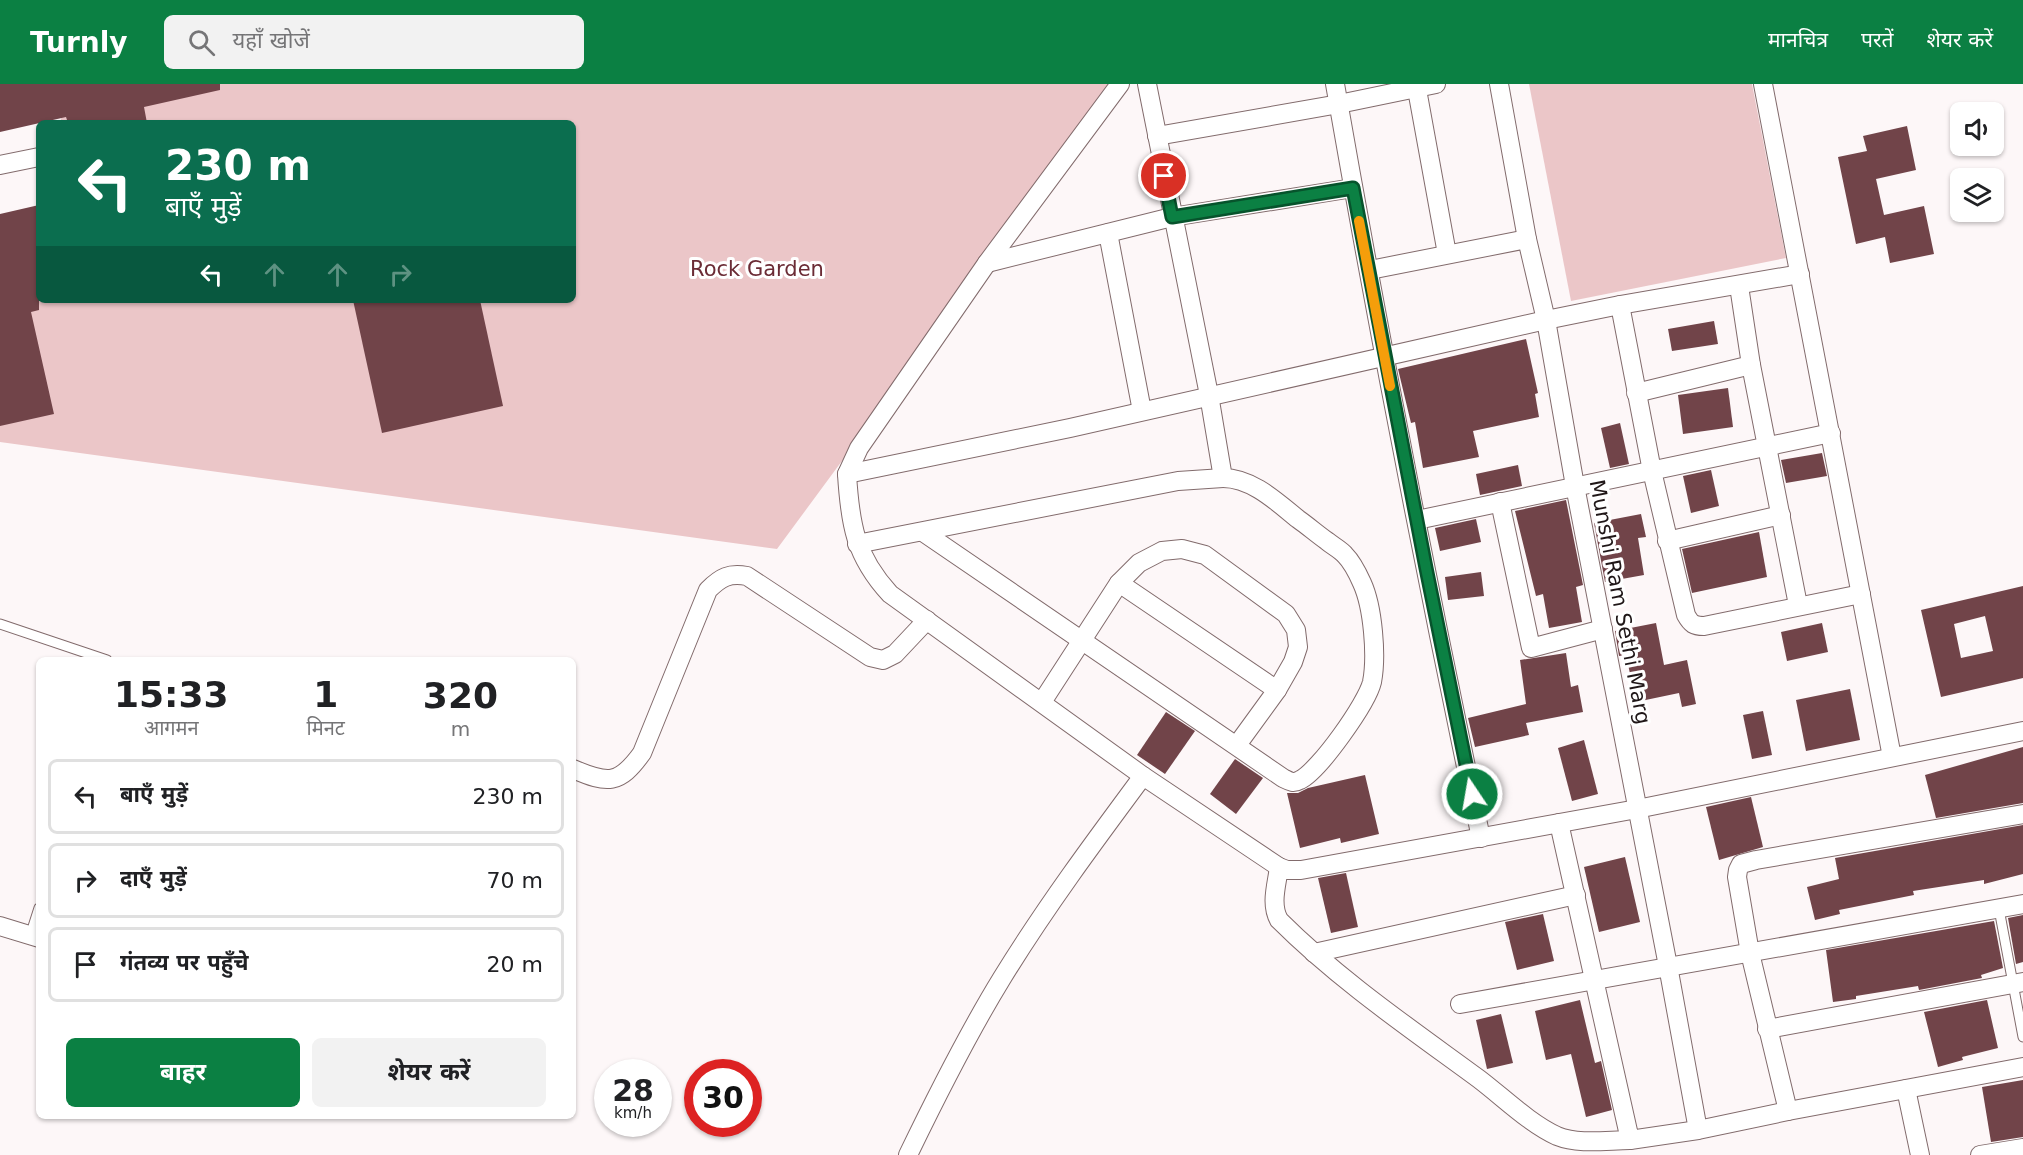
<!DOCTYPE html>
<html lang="hi">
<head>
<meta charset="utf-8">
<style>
	body { margin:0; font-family:"DejaVu Sans","Noto Sans Devanagari",sans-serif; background:#f2f2f2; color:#202124; height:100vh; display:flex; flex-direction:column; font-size:22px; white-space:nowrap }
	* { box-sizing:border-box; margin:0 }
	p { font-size:20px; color:#757577 }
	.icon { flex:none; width:33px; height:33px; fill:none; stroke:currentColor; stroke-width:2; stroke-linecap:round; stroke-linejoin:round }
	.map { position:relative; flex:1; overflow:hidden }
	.panel { position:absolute; left:36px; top:573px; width:540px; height:462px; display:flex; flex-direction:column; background:#fff; border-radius:9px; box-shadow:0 2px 4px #0004 }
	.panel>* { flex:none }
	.guide { position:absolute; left:36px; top:36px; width:540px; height:183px; border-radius:9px; box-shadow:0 2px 4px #0004; background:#0b6e4f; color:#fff; overflow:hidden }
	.controls { position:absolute; left:1950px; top:18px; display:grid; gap:12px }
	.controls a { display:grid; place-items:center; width:54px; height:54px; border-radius:9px; background:#fff; box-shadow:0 2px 4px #0004; font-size:30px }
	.speed { position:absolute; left:594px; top:975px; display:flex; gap:12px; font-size:30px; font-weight:700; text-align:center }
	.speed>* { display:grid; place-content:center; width:78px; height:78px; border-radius:50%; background:#fff; box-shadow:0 2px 4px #0004; line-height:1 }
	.speed small { font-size:15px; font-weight:400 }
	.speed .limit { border:9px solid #d22; background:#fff; color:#111 }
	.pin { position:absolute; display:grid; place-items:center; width:51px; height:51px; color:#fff; margin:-26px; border:3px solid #fff; border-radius:50%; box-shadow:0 2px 6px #0007 }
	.me { position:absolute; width:66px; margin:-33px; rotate:348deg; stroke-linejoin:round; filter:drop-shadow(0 0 4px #0008) }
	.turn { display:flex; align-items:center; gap:21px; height:126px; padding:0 30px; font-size:27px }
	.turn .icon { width:78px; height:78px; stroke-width:2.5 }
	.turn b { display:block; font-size:42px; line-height:51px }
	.lanes { display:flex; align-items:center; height:57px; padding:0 30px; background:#0003; justify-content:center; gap:30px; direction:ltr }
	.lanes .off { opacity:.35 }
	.eta { display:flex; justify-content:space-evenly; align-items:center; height:102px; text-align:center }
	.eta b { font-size:36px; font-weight:700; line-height:42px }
	.action { display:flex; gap:12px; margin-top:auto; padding:12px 30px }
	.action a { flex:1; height:69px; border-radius:9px; background:#0b8043; color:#fff; font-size:24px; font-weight:700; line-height:69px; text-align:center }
	.action a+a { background:#f2f2f2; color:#202124 }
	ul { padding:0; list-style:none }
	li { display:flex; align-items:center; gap:18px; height:75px; margin:0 12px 9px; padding:0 18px; border:3px solid #e0e0e0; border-radius:9px }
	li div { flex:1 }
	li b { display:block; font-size:22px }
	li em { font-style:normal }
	header { display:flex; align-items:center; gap:36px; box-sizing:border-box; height:84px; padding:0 30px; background:#0b8043; color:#fff }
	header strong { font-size:28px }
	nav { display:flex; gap:33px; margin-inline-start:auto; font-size:21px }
	.search { width:420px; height:54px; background:#f2f2f2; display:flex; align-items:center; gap:15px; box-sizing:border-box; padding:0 21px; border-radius:9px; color:#757577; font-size:22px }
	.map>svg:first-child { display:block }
	.green { fill:#ebc6c8 }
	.building { fill:#714449; fill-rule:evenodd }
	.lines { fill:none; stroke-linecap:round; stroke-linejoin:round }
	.lane-casing { stroke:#826b6c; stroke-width:11 }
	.street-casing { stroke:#826b6c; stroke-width:20 }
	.lane { stroke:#fff; stroke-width:9 }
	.street { stroke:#fff; stroke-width:18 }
	.route-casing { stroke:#07532c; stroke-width:15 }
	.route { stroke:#0b8043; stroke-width:10 }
	.slow { stroke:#f59e0b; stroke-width:10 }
	.labels { text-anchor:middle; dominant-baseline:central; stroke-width:6; stroke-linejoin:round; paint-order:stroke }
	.park-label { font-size:21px; fill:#6b2b35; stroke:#fff }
	.street-label { font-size:21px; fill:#1f1617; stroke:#fff }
</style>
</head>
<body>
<header>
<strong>Turnly</strong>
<div class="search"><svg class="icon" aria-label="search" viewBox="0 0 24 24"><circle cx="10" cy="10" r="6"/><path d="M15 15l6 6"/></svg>यहाँ खोजें</div>
<nav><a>मानचित्र</a><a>परतें</a><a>शेयर करें</a></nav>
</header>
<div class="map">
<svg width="2023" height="1071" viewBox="0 0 2023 1071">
	<rect width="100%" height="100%" fill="#fdf7f8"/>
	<g class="green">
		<polygon points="70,0 1120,0 777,465 0,358 0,289 39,127 39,216 573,216 573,39 60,39"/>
		<polygon points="1529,0 1752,0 1786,174 1571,217"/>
	</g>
	<g class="building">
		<polygon points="0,0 220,0 220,6 144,23 147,39 68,39 66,33 0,48"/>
		<polygon points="1907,42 1916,86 1876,95 1884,131 1924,122 1934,170 1890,179 1885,153 1856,160 1838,73 1867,67 1863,52"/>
		<polygon points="39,121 39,226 31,228 54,330 0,342 0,130"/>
		<polygon points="353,216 480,216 503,322 382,349"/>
		<polygon points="1714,237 1718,260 1672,267 1668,245"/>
		<polygon points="1526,255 1538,309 1535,310 1539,333 1473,347 1479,373 1423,384 1415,338 1411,339 1398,285"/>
		<polygon points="1728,304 1733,343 1683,350 1678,311"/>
		<polygon points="1620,339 1629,380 1610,384 1601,344"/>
		<polygon points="1822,369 1827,392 1786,399 1781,376"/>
		<polygon points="1518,381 1522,402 1480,411 1476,390"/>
		<polygon points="1711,386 1719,422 1691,429 1683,392"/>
		<polygon points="1566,416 1583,501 1576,503 1582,538 1549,544 1543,510 1536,512 1515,427"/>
		<polygon points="1641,430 1646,453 1638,454 1644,491 1605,498 1594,439"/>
		<polygon points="1476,435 1481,458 1440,467 1435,444"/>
		<polygon points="1759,448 1767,493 1692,509 1682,465"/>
		<polygon points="1481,488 1484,512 1448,516 1445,493"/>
		<path d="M2023,502V594L1941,613L1921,526ZM1985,532L1993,567L1961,574L1954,540Z"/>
		<polygon points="1656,539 1664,581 1687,576 1696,620 1682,623 1679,609 1636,618 1626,571 1619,572 1615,547"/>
		<polygon points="1822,539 1828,568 1787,577 1781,548"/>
		<polygon points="1566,569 1571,603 1578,601 1583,628 1526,639 1529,651 1475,663 1468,634 1526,620 1520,576"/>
		<polygon points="1850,605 1860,656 1806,667 1796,616"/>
		<polygon points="1763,627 1772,671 1752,675 1743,631"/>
		<polygon points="1166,628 1195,647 1165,690 1137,671"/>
		<polygon points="1584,656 1598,710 1572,717 1558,664"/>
		<polygon points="2023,663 2023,719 1936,734 1925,691"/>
		<polygon points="1235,675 1263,694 1236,730 1210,710"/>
		<polygon points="1365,691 1379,750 1341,759 1340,754 1300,764 1287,709 1298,709 1308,704"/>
		<polygon points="1751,713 1763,763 1719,776 1706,723"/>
		<polygon points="2023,741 2023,790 1984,800 1984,796 1913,807 1914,811 1839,826 1840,830 1815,836 1807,803 1839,795 1835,774"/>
		<polygon points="1625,773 1640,838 1599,848 1584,783"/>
		<polygon points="1346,789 1358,843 1331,849 1318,794"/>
		<polygon points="1543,830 1554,877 1517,886 1505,838"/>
		<polygon points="2023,831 2023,878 2016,880 2008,834"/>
		<polygon points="1994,837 2003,884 1981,891 1982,894 1919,906 1918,902 1856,912 1856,915 1833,918 1826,866"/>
		<polygon points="1580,916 1595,979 1601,977 1612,1026 1586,1033 1571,970 1546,976 1535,927"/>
		<polygon points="1987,916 1998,964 1962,973 1963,976 1938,983 1924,928"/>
		<polygon points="1501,930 1513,979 1487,985 1476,936"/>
		<polygon points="2023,996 2023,1053 1991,1058 1982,1003"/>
	</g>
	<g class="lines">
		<defs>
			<g id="lane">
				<polyline points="0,540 107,576"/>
				<polyline points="1999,825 2023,953"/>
				<polyline points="30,852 39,824"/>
			</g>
			<g id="street">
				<path d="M1335,0C1379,252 1428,504 1481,754"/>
				<polyline points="1416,0 1447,170"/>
				<polyline points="1499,0 1527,155 1546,236 1575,402 1668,882 1698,1046"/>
				<polyline points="1763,0 1892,673"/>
				<polyline points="1157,52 1339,20 1436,0"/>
				<polyline points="0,81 39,73"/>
				<polyline points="1108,149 1142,327"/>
				<polyline points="987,179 1172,133 1353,104"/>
				<polyline points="1370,186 1527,155"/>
				<path d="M1800,190L1620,221L1546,236L1070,344L847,390C850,440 855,472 890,510L1143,692L1279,783L1287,786H1301L1637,725L2023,647"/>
				<polyline points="1739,202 1751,281 1798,521"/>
				<path d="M1620,221L1652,387L1686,531C1691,540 1694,542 1704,542L1861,510"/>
				<polyline points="1636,309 1751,281"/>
				<polyline points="847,390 859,364 987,179 1120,0"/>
				<polyline points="1500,418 1531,564 1603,545"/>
				<polyline points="1417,436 1831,349"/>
				<path d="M923,448L1283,694C1289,697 1293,700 1300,696C1319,687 1367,619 1372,598C1377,572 1373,523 1362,499C1358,490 1352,478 1345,471C1341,466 1333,462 1327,457C1317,450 1308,442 1298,435C1277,418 1252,394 1223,394"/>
				<polyline points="1667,457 1781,431"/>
				<polyline points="857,460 1178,397 1223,394 1209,311 1147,0"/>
				<polyline points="1119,499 1277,606"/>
				<polyline points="1042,618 1119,499 1139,479 1162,467 1182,465 1205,471 1286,530 1296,546 1298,563 1293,578 1277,606 1237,661"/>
				<path d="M573,685C608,700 619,701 642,669L708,506C721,493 729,489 747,492L870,573L883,576L895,570L927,536"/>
				<polyline points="1559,739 1630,1056 1698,1046 1788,1027 2023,983"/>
				<path d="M1279,783C1277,800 1270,820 1279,836C1339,896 1411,945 1479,995C1504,1014 1529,1039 1557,1052C1579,1061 1608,1056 1630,1056"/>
				<polyline points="0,842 39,854"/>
				<polyline points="1314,869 1576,811"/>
				<polyline points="1460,920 2023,820"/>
				<polyline points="1767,945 2023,898"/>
				<polyline points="1906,1005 1920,1071"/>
				<polyline points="1788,1027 1750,869 1737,793 1738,786 1741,780 1756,776 2023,730"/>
				<path d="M908,1071C937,1011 967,951 1002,894C1045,824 1094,758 1143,692"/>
				<polyline points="1980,1071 2023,1064"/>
			</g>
		</defs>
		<use href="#lane" class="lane-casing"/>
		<use href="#street" class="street-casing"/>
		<use href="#lane" class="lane"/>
		<use href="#street" class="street"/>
	</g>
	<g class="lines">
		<defs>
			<polyline id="route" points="1164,92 1172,133 1353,104 1426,484 1472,710"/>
		</defs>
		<use href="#route" class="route-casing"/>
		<use href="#route" class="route"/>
		<polyline class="slow" points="1359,137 1390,302"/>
	</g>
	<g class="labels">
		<g class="park-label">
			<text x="757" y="185">Rock Garden</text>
		</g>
		<g class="street-label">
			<text transform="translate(1620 518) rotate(79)">Munshi Ram Sethi Marg</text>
		</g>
	</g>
</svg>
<div class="controls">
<a><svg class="icon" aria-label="sound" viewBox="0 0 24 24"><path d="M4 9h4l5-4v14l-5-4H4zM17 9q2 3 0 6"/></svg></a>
<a><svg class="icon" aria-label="layers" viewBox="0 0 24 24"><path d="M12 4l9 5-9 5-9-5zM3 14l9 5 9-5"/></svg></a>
</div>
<div class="speed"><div>28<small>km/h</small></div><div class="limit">30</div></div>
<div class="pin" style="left:1164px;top:92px;background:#d93025"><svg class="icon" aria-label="arrive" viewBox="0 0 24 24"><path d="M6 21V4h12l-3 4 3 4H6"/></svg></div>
<svg class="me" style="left:1472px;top:710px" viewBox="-20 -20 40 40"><circle r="17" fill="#0b8043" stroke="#fff" stroke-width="3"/><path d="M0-11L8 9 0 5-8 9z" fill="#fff"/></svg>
<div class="guide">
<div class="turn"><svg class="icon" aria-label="left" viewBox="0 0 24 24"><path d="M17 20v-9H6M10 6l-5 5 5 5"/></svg><div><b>230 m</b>बाएँ मुड़ें</div></div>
<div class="lanes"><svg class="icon" aria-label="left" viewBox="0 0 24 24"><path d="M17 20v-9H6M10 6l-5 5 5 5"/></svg><svg class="icon off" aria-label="ahead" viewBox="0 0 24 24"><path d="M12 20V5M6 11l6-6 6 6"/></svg><svg class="icon off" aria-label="ahead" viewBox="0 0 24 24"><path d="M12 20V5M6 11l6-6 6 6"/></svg><svg class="icon off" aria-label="right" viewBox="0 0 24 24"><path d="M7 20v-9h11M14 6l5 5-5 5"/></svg></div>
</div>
<section class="panel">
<div class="eta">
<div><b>15:33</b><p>आगमन</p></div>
<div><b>1</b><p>मिनट</p></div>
<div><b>320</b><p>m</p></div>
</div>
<ul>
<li><svg class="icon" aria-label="left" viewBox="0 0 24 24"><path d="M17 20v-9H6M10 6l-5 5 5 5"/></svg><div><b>बाएँ मुड़ें</b></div><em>230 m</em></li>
<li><svg class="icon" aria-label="right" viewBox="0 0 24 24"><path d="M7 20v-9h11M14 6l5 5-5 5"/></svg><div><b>दाएँ मुड़ें</b></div><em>70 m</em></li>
<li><svg class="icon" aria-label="arrive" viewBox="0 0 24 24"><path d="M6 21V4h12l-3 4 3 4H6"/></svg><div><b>गंतव्य पर पहुँचे</b></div><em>20 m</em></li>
</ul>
<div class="action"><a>बाहर</a><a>शेयर करें</a></div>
</section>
</div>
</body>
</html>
